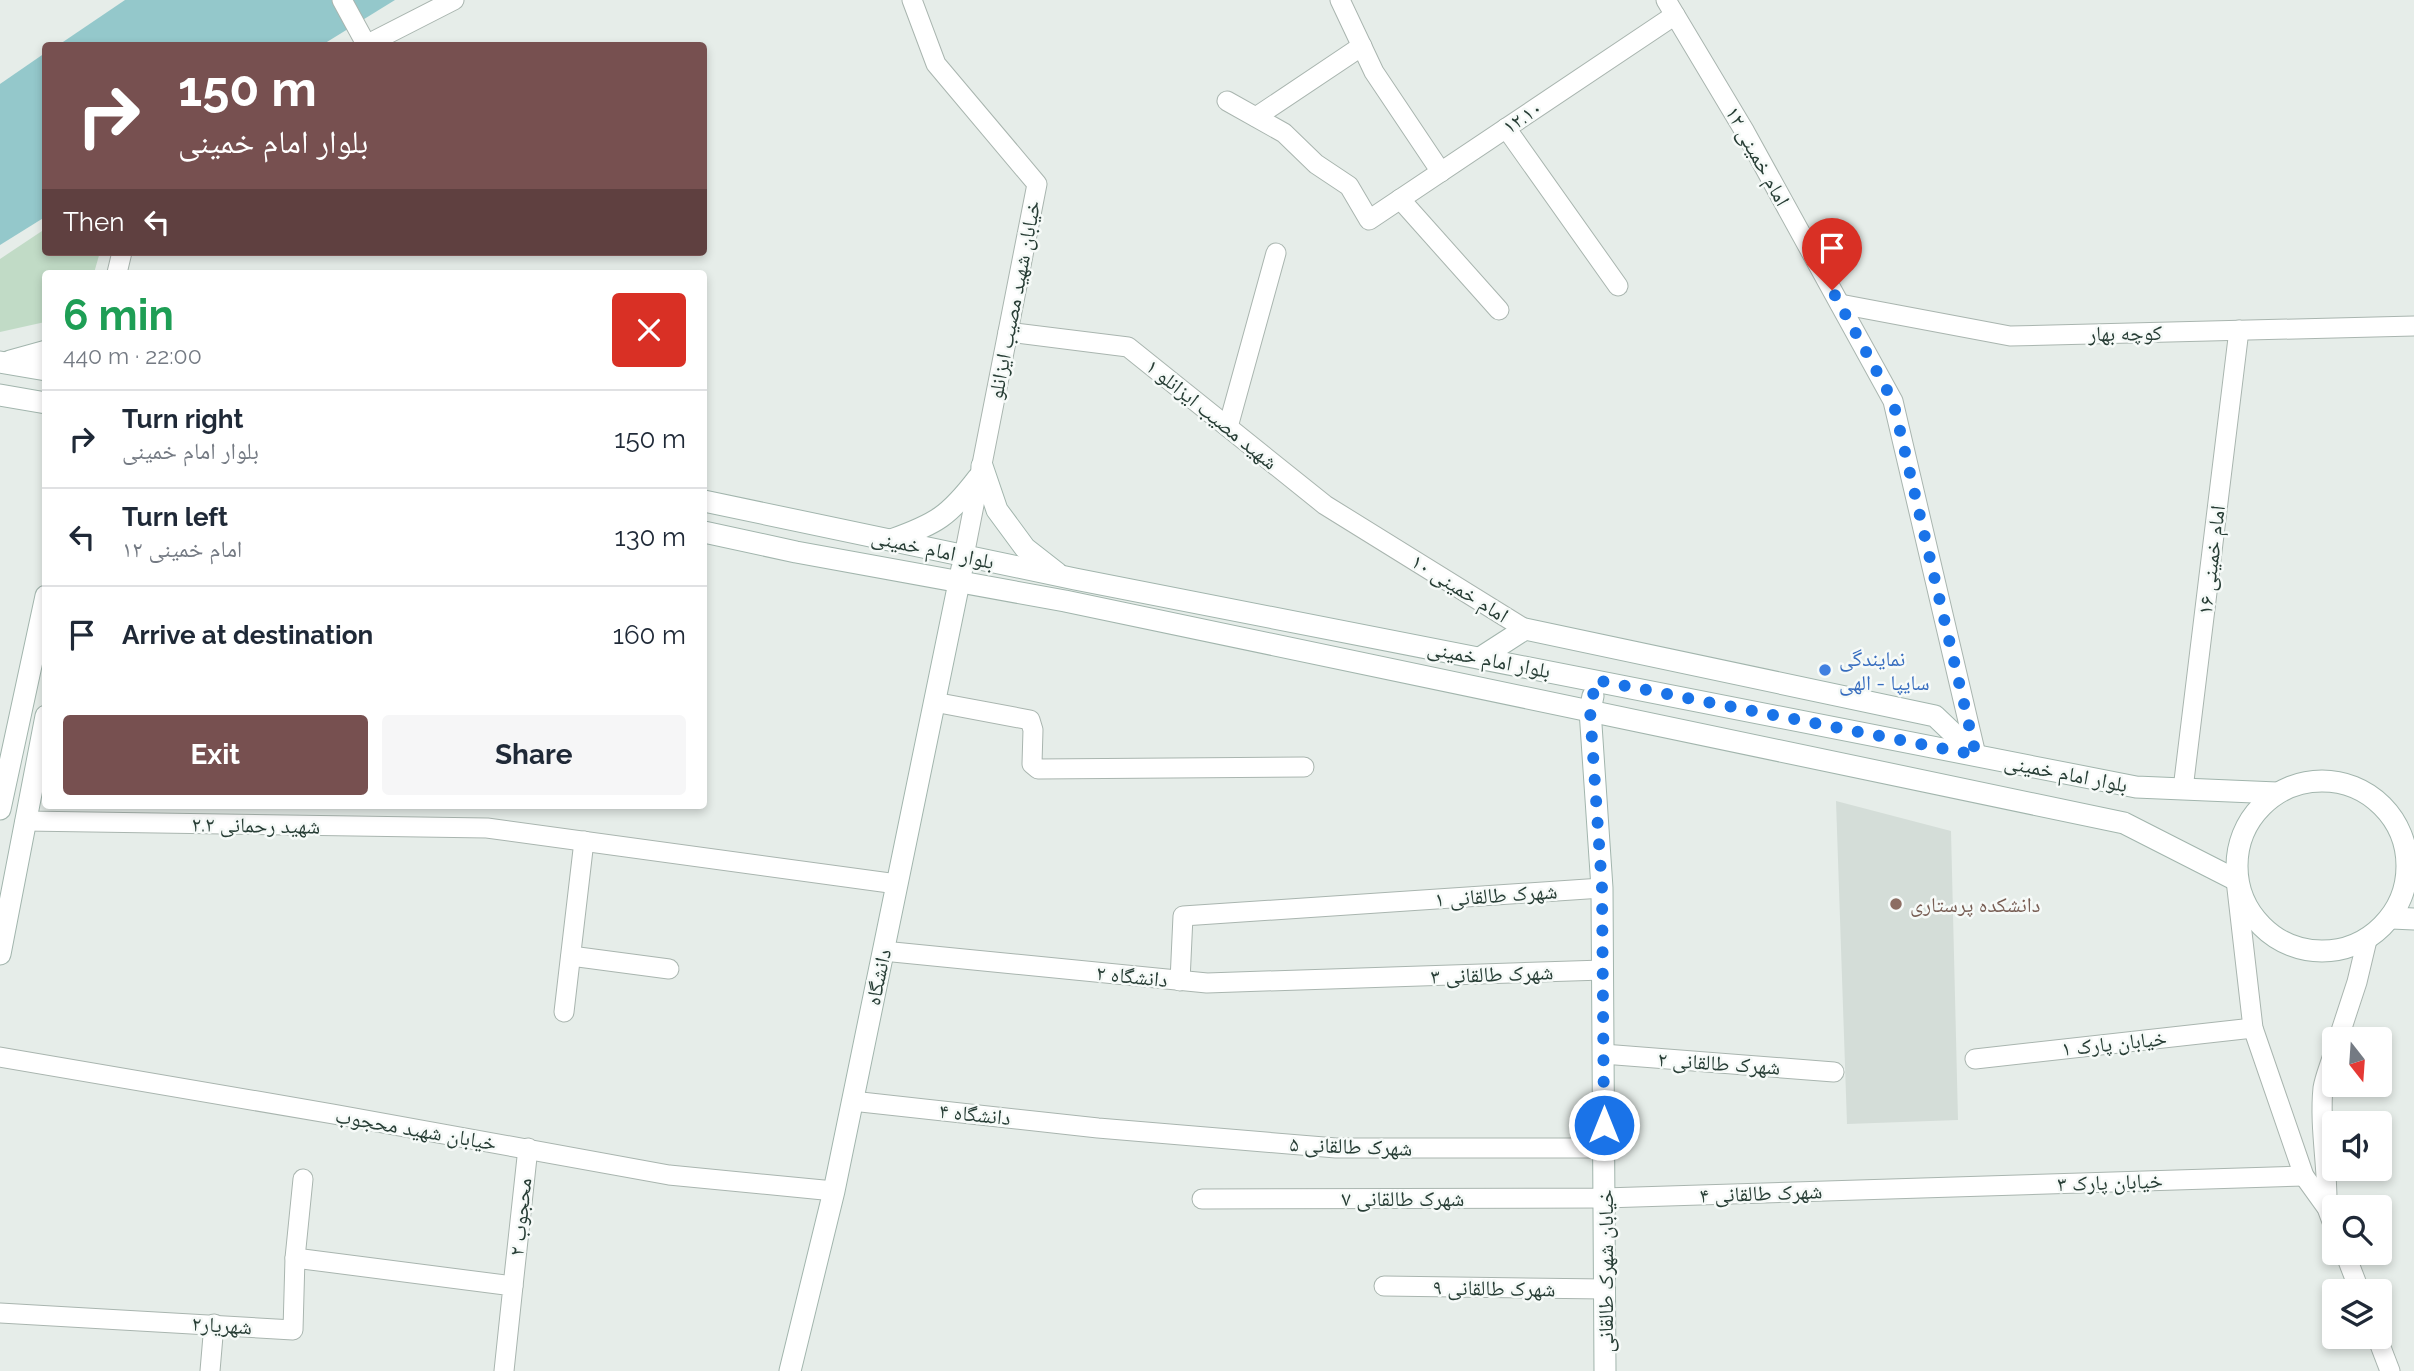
<!DOCTYPE html>
<html lang="en">
<head>
<meta charset="utf-8">
<style>
	body { margin:0; font-family:Raleway,"Noto Naskh Arabic",sans-serif; background:#f6f6f7; color:#1f2937; height:100vh; display:flex; flex-direction:column; font-size:26px; white-space:nowrap }
	* { box-sizing:border-box; margin:0 }
	p { font-size:23px; color:#747a83 }
	.icon { flex:none; width:38px; height:38px; fill:none; stroke:currentColor; stroke-width:2; stroke-linecap:round; stroke-linejoin:round }
	.map { position:relative; flex:1; overflow:hidden }
	.details { position:absolute; left:42px; top:270px; width:665px; height:539px; display:flex; flex-direction:column; background:#fff; border-radius:7px; box-shadow:0 4px 10px #0003 }
	.details>* { flex:none }
	.top-card { position:absolute; left:42px; top:42px; width:665px; height:214px; border-radius:7px; box-shadow:0 4px 10px #0003; background:#775050; color:#fff; overflow:hidden }
	.needle { width:46px; rotate:163deg }
	.controls { position:absolute; left:2322px; top:1027px; display:grid; gap:14px }
	.controls a { display:grid; place-items:center; width:70px; height:70px; border-radius:7px; background:#fff; box-shadow:0 4px 10px #0003; font-size:35px }
	.pin { position:absolute; display:grid; place-items:center; width:60px; height:60px; color:#fff; margin:-72px -30px; border-radius:50% 50% 50% 0; rotate:-45deg; box-shadow:0 0 7px #0007 }
	.pin .icon { rotate:45deg }
	.me { position:absolute; width:77px; margin:-38px; rotate:0deg; stroke-linejoin:round; filter:drop-shadow(0 0 5px #0008) }
	.turn { display:flex; align-items:center; gap:24px; height:147px; padding:0 21px; font-size:32px }
	.turn .icon { width:91px; height:91px; stroke-width:2.5 }
	.turn b { display:block; font-size:49px; line-height:60px }
	.then { display:flex; align-items:center; height:66px; padding:0 21px; background:#0003; gap:14px; font-size:26px }
	.round { display:grid; place-items:center; flex:none; width:74px; height:74px; border-radius:7px; background:#f6f6f7 }
	.head { display:flex; align-items:center; justify-content:space-between; height:119px; padding:0 21px }
	h1 { font-size:42px; font-weight:700; line-height:52px; color:#1e9e55 }
	.button { display:flex; gap:14px; margin-top:auto; padding:14px 21px }
	.button a { flex:1; height:80px; border-radius:7px; background:#775050; color:#fff; font-size:28px; font-weight:700; line-height:80px; text-align:center }
	.button a+a { background:#f6f6f7; color:#1f2937 }
	ul { padding:0; list-style:none }
	li { display:flex; align-items:center; gap:21px; height:98px; padding:0 21px; border-top:2px solid #e0e1e3 }
	li div { flex:1 }
	li b { display:block; font-size:26px }
	li em { font-style:normal }
	.map>svg:first-child { display:block }
	.built { fill:#d4ddd8 }
	.green { fill:#c1dbc6 }
	.water { fill:#94c8cb }
	.lines { fill:none; stroke-linecap:round; stroke-linejoin:round }
	.street-casing { stroke:#a9b5af; stroke-width:21 }
	.secondary-casing { stroke:#a2b5ad; stroke-width:23 }
	.street { stroke:#fff; stroke-width:19 }
	.secondary { stroke:#fff; stroke-width:21 }
	.route { stroke:#1a73e8; stroke-width:12; stroke-dasharray:0 21.6 }
	.shop-dot { fill:#3f7fe0; stroke:#f6faf8; stroke-width:2.5 }
	.education-dot { fill:#8d6e63; stroke:#f6faf8; stroke-width:2.5 }
	.labels { text-anchor:middle; dominant-baseline:central; stroke-width:5; stroke-linejoin:round; paint-order:stroke }
	.street-label { font-size:21px; fill:#273d35; stroke:#f6faf8 }
	.shop-label { font-size:21px; fill:#366cbe; stroke:#f6faf8; text-anchor:start }
	.education-label { font-size:21px; fill:#785e54; stroke:#f6faf8; text-anchor:start }
</style>
</head>
<body>
<div class="map">
<svg width="2414" height="1371" viewBox="0 0 2414 1371">
	<rect width="100%" height="100%" fill="#e6ede9"/>
	<polygon class="built" points="1836,801 1951,831 1958,1120 1847,1124"/>
	<polygon class="green" points="45,229 46,252 100,252 94,273 46,273 45,322 0,332 0,259"/>
	<g class="water">
		<polygon points="125,0 395,0 322,45 57,46"/>
		<polygon points="45,53 45,217 0,245 0,84"/>
	</g>
	<g class="lines">
		<defs>
			<g id="street">
				<polyline points="342,0 366,44"/>
				<polyline points="912,0 936,64 1037,184 964,556"/>
				<polyline points="1340,0 1374,72 1441,172"/>
				<polyline points="1666,0 1745,132 1893,401 1976,755"/>
				<polyline points="364,46 454,0"/>
				<polyline points="1227,101 1284,133 1316,164 1349,186 1369,220 1675,15"/>
				<polyline points="1256,117 1362,46"/>
				<polyline points="1506,128 1618,286"/>
				<polyline points="1400,199 1499,310"/>
				<polyline points="117,273 122,252"/>
				<polyline points="1840,304 2010,336 2414,326"/>
				<polyline points="1008,332 1128,347 1325,505 1525,629"/>
				<polyline points="1228,427 1276,253"/>
				<polyline points="934,702 1030,720 1033,730 1032,764 1038,769 1304,767"/>
				<polyline points="2183,789 2239,330"/>
				<polyline points="25,821 487,828 897,884"/>
				<polyline points="2236,880 2253,1028 2304,1176 2327,1208 2334,1227"/>
				<polyline points="883,951 1207,983 1603,970"/>
				<polyline points="571,956 669,969"/>
				<polyline points="1180,981 1183,916 1602,888"/>
				<polyline points="564,1012 584,841"/>
				<polyline points="2338,1040 2357,982 2367,940"/>
				<polyline points="1603,1054 1834,1072"/>
				<polyline points="0,1057 333,1114 669,1175 834,1191"/>
				<polyline points="1975,1059 2253,1028"/>
				<polyline points="852,1101 1098,1128 1336,1148 1604,1148"/>
				<polyline points="1202,1199 1604,1198 2304,1176"/>
				<path d="M2327,1208C2328,1168 2319,1127 2323,1088C2325,1076 2331,1063 2334,1051"/>
				<polyline points="2345,1253 2360,1292"/>
				<polyline points="295,1258 513,1286 504,1371"/>
				<polyline points="513,1286 528,1148"/>
				<polyline points="1384,1286 1605,1289"/>
				<polyline points="0,1313 293,1330 295,1258 303,1179"/>
				<polyline points="2377,1337 2390,1371"/>
				<polyline points="210,1371 214,1324"/>
			</g>
			<g id="secondary">
				<polyline points="10,361 46,351"/>
				<polyline points="0,362 46,370"/>
				<polyline points="0,395 46,403"/>
				<polyline points="982,466 997,510 1025,548 1057,573"/>
				<polyline points="704,501 1075,579 2136,787 2277,793"/>
				<polyline points="704,532 796,552 1065,601 2124,823 2236,880"/>
				<path d="M891,540C936,524 949,516 978,478"/>
				<polyline points="1480,658 1525,629 1935,716 1976,755"/>
				<polyline points="1593,696 1590,710 1602,888 1605,1371"/>
				<circle cx="2322" cy="866" r="85"/>
				<polyline points="0,809 46,596"/>
				<polyline points="2392,918 2414,919"/>
				<polyline points="0,954 46,716"/>
				<polyline points="790,1371 834,1191 962,568"/>
			</g>
		</defs>
		<use href="#street" class="street-casing"/>
		<use href="#secondary" class="secondary-casing"/>
		<use href="#street" class="street"/>
		<use href="#secondary" class="secondary"/>
	</g>
	<g class="lines">
		<polyline class="route" points="1604,1125 1602,888 1590,710 1596,680 1976,755 1893,401 1832,290"/>
	</g>
	<circle class="shop-dot" cx="1825" cy="670" r="7"/>
	<circle class="education-dot" cx="1896" cy="904" r="7"/>
	<g class="labels">
		<g class="street-label">
			<text transform="translate(1522 117) rotate(-34)">۱۲.۱۰</text>
			<text transform="translate(1758 156) rotate(61)">امام خمینی ۱۲</text>
			<text transform="translate(1014 300) rotate(-79)">خیابان شهید مصیب ایزانلو</text>
			<text transform="translate(2125 333) rotate(-1)">کوچه بهار</text>
			<text transform="translate(1212 414) rotate(39)">شهید مصیب ایزانلو ۱</text>
			<text transform="translate(933 549) rotate(12)">بلوار امام خمینی</text>
			<text transform="translate(2211 560) rotate(-83)">امام خمینی ۱۶</text>
			<text transform="translate(1460 588) rotate(32)">امام خمینی ۱۰</text>
			<text transform="translate(1489 659) rotate(11)">بلوار امام خمینی</text>
			<text transform="translate(2066 773) rotate(11)">بلوار امام خمینی</text>
			<text transform="translate(256 825) rotate(1)">شهید رحمانی ۲.۲</text>
			<text transform="translate(1496 895) rotate(-4)">شهرک طالقانی ۱</text>
			<text transform="translate(1492 974) rotate(-2)">شهرک طالقانی ۳</text>
			<text transform="translate(1132 976) rotate(6)">دانشگاه ۲</text>
			<text transform="translate(878 977) rotate(-78)">دانشگاه</text>
			<text transform="translate(2114 1043) rotate(-6)">خیابان پارک ۱</text>
			<text transform="translate(1719 1063) rotate(4)">شهرک طالقانی ۲</text>
			<text transform="translate(975 1114) rotate(6)">دانشگاه ۴</text>
			<text transform="translate(416 1129) rotate(10)">خیابان شهید محجوب</text>
			<text transform="translate(1351 1146) rotate(2)">شهرک طالقانی ۵</text>
			<text transform="translate(2110 1182) rotate(-2)">خیابان پارک ۳</text>
			<text transform="translate(1761 1193) rotate(-2)">شهرک طالقانی ۴</text>
			<text x="1403" y="1198">شهرک طالقانی ۷</text>
			<text transform="translate(520 1217) rotate(-84)">محجوب ۲</text>
			<text transform="translate(1605 1271) rotate(-90)">خیابان شهرک طالقانی</text>
			<text transform="translate(1494 1288) rotate(1)">شهرک طالقانی ۹</text>
			<text transform="translate(222 1325) rotate(4)">شهریار۲</text>
		</g>
		<g class="shop-label">
			<text x="1839" y="658">نمایندگی<tspan x="1839" dy="24">سایپا - الهی</tspan></text>
		</g>
		<g class="education-label">
			<text x="1910" y="904">دانشکده پرستاری</text>
		</g>
	</g>
</svg>
<div class="controls">
<a><svg class="needle" viewBox="-14 -14 28 28"><path d="M0-13l5 13h-10z" fill="#e53935"/><path d="M0 13l5-13h-10z" fill="#747a83"/></svg></a>
<a><svg class="icon" aria-label="sound" viewBox="0 0 24 24"><path d="M4 9h4l5-4v14l-5-4H4zM17 9q2 3 0 6"/></svg></a>
<a><svg class="icon" aria-label="search" viewBox="0 0 24 24"><circle cx="10" cy="10" r="6"/><path d="M15 15l6 6"/></svg></a>
<a><svg class="icon" aria-label="layers" viewBox="0 0 24 24"><path d="M12 4l9 5-9 5-9-5zM3 14l9 5 9-5"/></svg></a>
</div>
<div class="pin" style="left:1832px;top:290px;background:#d93025"><svg class="icon" aria-label="arrive" viewBox="0 0 24 24"><path d="M6 21V4h12l-3 4 3 4H6"/></svg></div>
<svg class="me" style="left:1604px;top:1125px" viewBox="-20 -20 40 40"><circle r="17" fill="#1a73e8" stroke="#fff" stroke-width="3"/><path d="M0-11L8 9 0 5-8 9z" fill="#fff"/></svg>
<div class="top-card">
<div class="turn"><svg class="icon" aria-label="right" viewBox="0 0 24 24"><path d="M7 20v-9h11M14 6l5 5-5 5"/></svg><div><b>150 m</b>بلوار امام خمینی</div></div>
<div class="then">Then<svg class="icon" aria-label="left" viewBox="0 0 24 24"><path d="M17 20v-9H6M10 6l-5 5 5 5"/></svg></div>
</div>
<section class="details">
<div class="head"><div><h1>6 min</h1><p>440 m · 22:00</p></div><a class="round" style="background:#d93025;color:#fff"><svg class="icon" aria-label="close" viewBox="0 0 24 24"><path d="M6 6l12 12M18 6L6 18"/></svg></a></div>
<ul>
<li><svg class="icon" aria-label="right" viewBox="0 0 24 24"><path d="M7 20v-9h11M14 6l5 5-5 5"/></svg><div><b>Turn right</b><p>بلوار امام خمینی</p></div><em>150 m</em></li>
<li><svg class="icon" aria-label="left" viewBox="0 0 24 24"><path d="M17 20v-9H6M10 6l-5 5 5 5"/></svg><div><b>Turn left</b><p>امام خمینی ۱۲</p></div><em>130 m</em></li>
<li><svg class="icon" aria-label="arrive" viewBox="0 0 24 24"><path d="M6 21V4h12l-3 4 3 4H6"/></svg><div><b>Arrive at destination</b></div><em>160 m</em></li>
</ul>
<div class="button"><a>Exit</a><a>Share</a></div>
</section>
</div>
</body>
</html>
